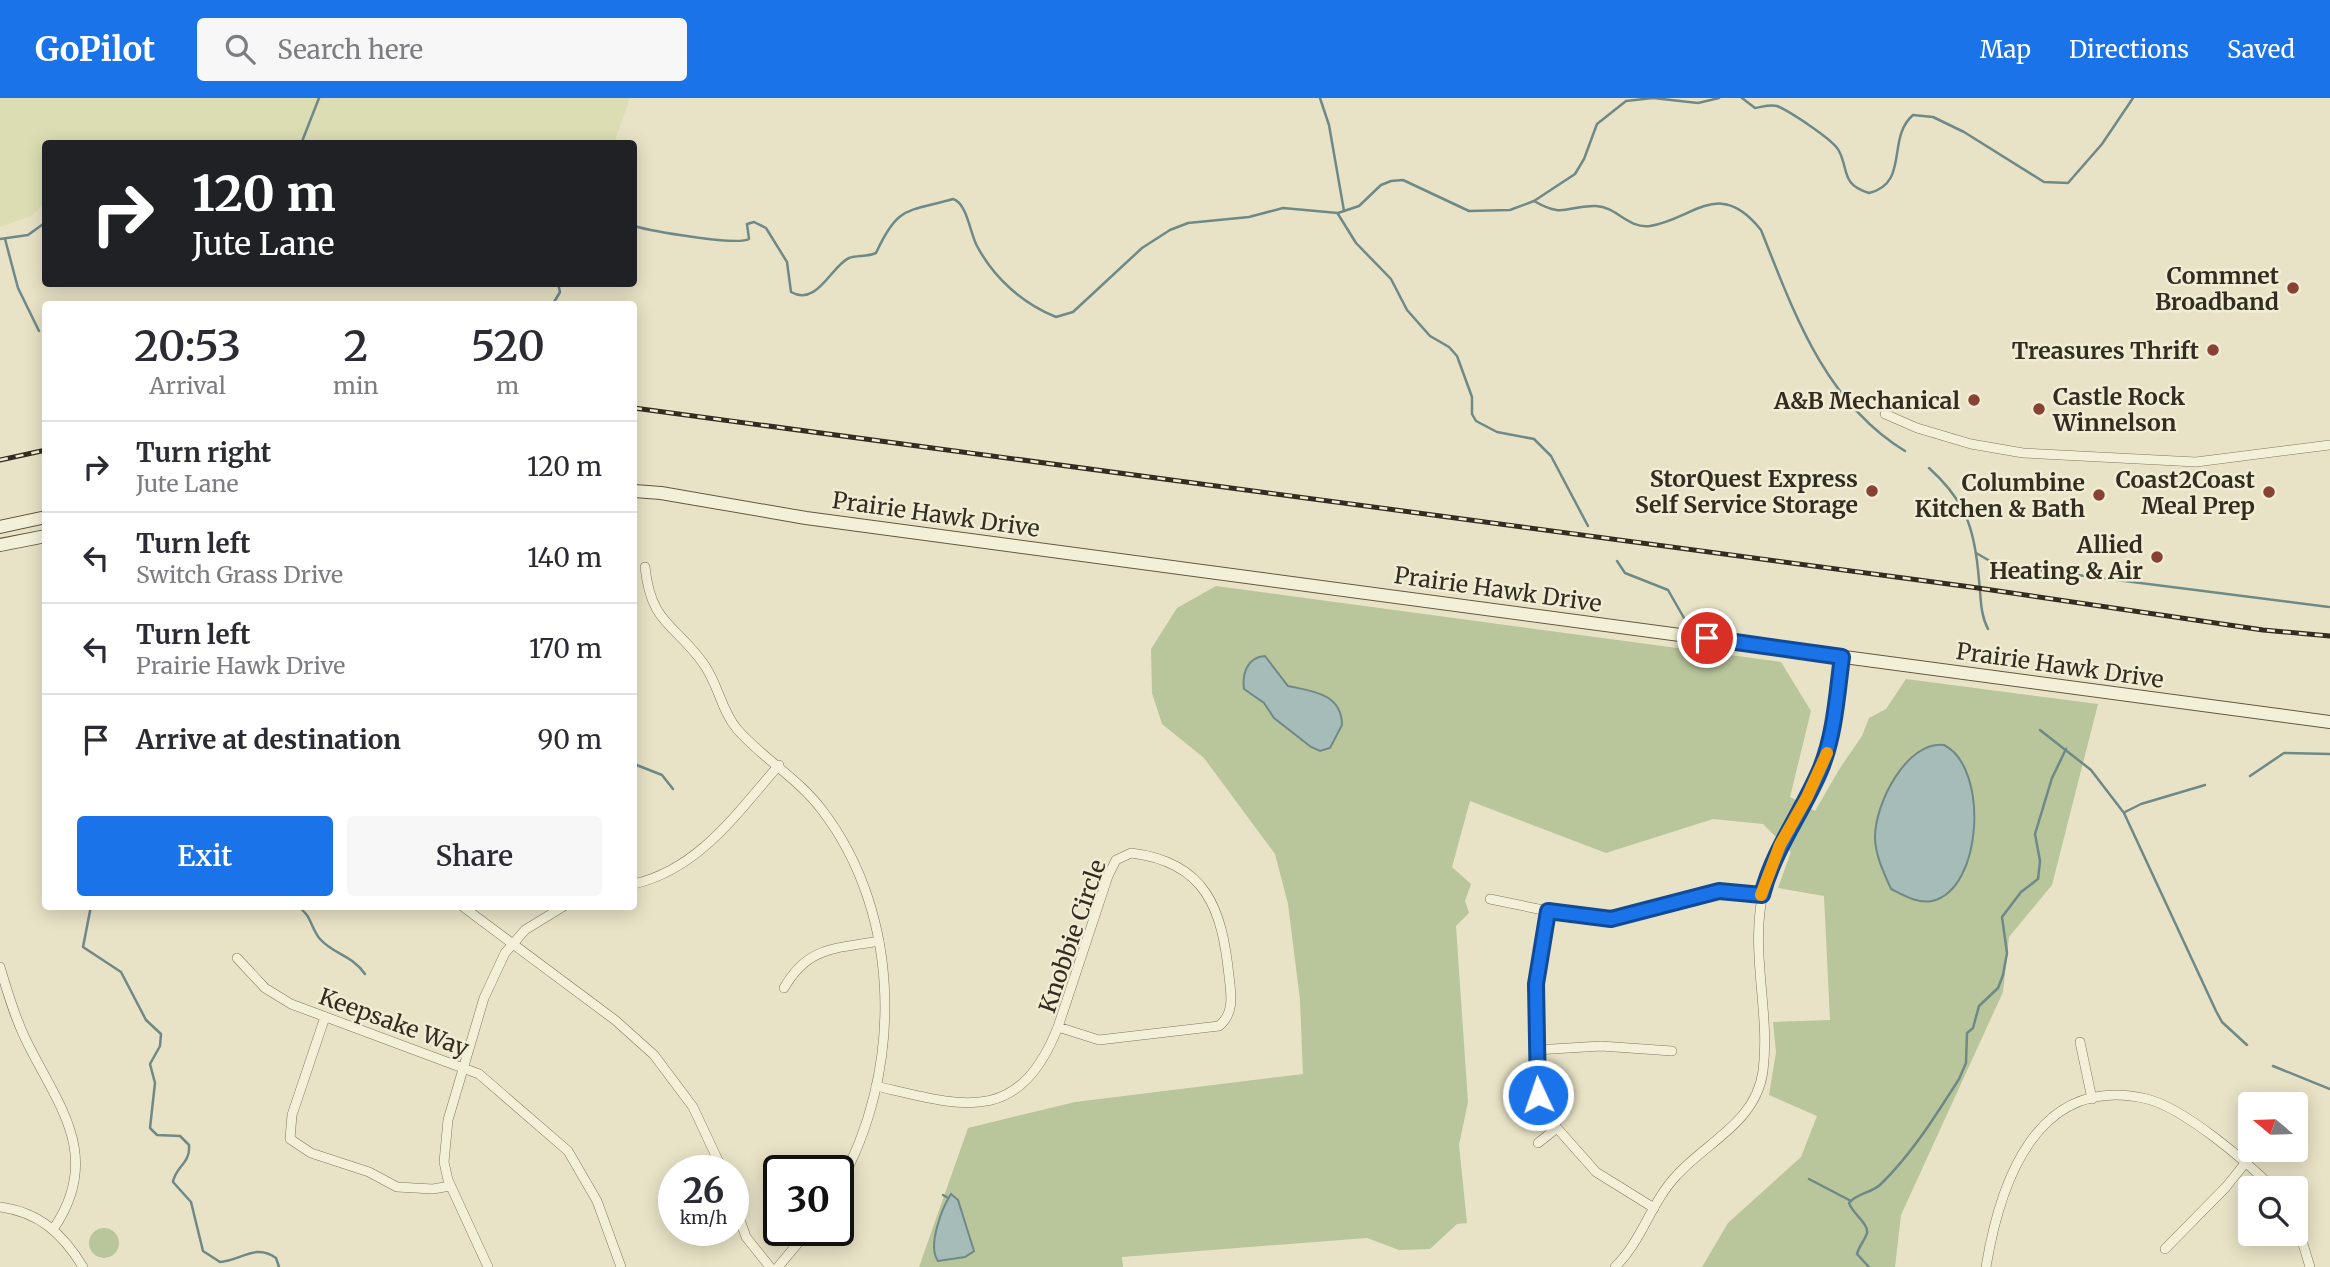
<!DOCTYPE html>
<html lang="en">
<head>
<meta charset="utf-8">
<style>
	body { margin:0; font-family:Merriweather,serif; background:#f7f7f7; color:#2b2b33; height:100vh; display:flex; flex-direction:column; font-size:26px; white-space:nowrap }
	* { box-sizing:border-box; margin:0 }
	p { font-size:23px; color:#7c7c81 }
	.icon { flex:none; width:38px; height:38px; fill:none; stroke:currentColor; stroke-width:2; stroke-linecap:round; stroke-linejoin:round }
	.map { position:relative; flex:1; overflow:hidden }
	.drawer { position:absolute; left:42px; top:203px; width:595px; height:609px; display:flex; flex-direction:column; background:#fff; border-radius:7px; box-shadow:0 4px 18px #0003 }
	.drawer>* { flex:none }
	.top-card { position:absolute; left:42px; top:42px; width:595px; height:147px; border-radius:7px; box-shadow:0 4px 18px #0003; background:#202124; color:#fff; overflow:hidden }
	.needle { width:46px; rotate:289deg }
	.fabs { position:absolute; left:2238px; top:994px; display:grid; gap:14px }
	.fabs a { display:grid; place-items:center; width:70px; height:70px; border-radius:7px; background:#fff; box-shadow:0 4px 18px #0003; font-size:35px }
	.speed { position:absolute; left:658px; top:1057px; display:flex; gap:14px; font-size:35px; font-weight:700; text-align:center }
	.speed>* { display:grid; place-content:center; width:91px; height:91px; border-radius:50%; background:#fff; box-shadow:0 4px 18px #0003; line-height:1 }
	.speed small { font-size:18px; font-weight:400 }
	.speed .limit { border:4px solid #111; border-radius:10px; background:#fff; color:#111 }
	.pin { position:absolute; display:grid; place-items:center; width:60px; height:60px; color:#fff; margin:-30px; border:4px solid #fff; border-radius:50%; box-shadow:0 2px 7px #0007 }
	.me { position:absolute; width:77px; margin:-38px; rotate:357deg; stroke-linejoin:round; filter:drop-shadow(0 0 5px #0008) }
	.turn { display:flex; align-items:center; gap:24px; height:147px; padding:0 35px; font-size:32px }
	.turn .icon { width:91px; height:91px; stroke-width:2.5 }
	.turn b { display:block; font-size:49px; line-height:60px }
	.eta { display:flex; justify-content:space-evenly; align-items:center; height:119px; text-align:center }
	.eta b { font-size:42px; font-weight:600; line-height:49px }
	.primary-button { display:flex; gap:14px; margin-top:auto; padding:14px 35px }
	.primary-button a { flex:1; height:80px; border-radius:7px; background:#1a73e8; color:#fff; font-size:28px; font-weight:600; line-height:80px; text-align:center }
	.primary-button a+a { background:#f7f7f7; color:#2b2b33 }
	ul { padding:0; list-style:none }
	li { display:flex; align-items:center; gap:21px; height:91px; padding:0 35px; border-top:2px solid #e1e1e2 }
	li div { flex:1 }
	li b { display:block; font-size:26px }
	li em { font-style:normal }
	header { display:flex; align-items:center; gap:42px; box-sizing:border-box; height:98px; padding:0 35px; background:#1a73e8; color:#fff }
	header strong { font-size:33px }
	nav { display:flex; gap:38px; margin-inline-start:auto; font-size:24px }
	.search { width:490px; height:63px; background:#f7f7f7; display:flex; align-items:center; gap:18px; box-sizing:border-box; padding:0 24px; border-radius:7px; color:#7c7c81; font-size:26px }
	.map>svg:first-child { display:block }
	.farmland { fill:#ddddb4 }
	.green { fill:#b9c59b }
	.water { fill:#a6bcb9; stroke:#6f8987; stroke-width:2 }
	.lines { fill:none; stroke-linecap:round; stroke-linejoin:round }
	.stream { stroke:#6f8987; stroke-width:2.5 }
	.street-casing { stroke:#81765e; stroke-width:10 }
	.secondary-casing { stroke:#635741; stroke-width:14 }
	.street { stroke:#f4f0d8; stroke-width:9 }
	.secondary { stroke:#f4f0d8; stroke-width:12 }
	.rail-casing { stroke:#332c20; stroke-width:5 }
	.rail { stroke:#f1edd4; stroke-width:2.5; stroke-dasharray:8; stroke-linecap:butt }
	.route-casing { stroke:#114b97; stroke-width:18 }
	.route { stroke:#1a73e8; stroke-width:12 }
	.slow { stroke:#f59e0b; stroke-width:12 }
	.poi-dot { fill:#884235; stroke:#f1edd4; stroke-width:2.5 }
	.labels { text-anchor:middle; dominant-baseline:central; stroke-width:5; stroke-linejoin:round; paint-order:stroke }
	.poi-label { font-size:23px; font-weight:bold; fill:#332c20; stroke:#f1edd4; text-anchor:end }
	.street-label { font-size:23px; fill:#332c20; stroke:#f1edd4 }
</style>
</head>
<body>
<header>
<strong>GoPilot</strong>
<div class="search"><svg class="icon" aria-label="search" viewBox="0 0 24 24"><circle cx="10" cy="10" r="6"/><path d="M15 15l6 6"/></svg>Search here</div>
<nav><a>Map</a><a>Directions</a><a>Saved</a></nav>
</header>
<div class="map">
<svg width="2330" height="1169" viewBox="0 0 2330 1169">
	<rect width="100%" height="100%" fill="#e8e3c6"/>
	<polygon class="farmland" points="0,0 630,0 614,45 46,46 45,105 31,118 0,129"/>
	<g class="green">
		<polygon points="1216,488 1781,564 1811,613 1790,699 1815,713 1840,670 1862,638 1869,620 1886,611 1906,581 2098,606 2052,787 2009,839 2003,894 1901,1117 1895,1169 1702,1169 1728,1125 1801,1059 1817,1018 1769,997 1776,954 1773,924 1830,922 1824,798 1778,790 1791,754 1763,726 1713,721 1606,755 1470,703 1452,769 1471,786 1465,803 1469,815 1456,828 1468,1004 1459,1047 1467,1125 1457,1126 1430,1151 1399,1152 1367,1140 1122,1159 1123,1169 919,1169 968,1030 1075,1004 1303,976 1300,902 1288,806 1275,756 1204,660 1162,626 1152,595 1151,551 1177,510"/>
		<circle cx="104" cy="1145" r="15"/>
	</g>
	<g class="water">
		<path d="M1265,558L1288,588C1311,593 1342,595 1342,627L1330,650L1320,653L1311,649L1274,620L1264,605L1244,591C1242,576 1247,559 1265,558Z"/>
		<path d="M1944,647C1989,669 1983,792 1932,803C1918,806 1903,797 1891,791C1884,775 1875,757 1875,739C1875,706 1906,643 1944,647Z"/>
		<path d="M951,1096L958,1102L974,1153L965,1159L938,1163C927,1148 942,1110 951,1096Z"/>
	</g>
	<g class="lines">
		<g class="stream">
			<polyline points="1320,0 1329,27 1344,113"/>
			<path d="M1742,0L1755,10C1762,9 1770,6 1777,8C1789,13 1834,42 1839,53C1849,72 1841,87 1869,95C1910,85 1886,40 1913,17L1933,19L1964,34L2044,84L2068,85L2102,46L2133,0"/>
			<polyline points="301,46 319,0"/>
			<path d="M1534,103C1565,121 1566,107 1596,108C1617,109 1628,131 1650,128C1694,121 1719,79 1761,132C1794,215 1825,304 1905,353"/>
			<polyline points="1338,116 1356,145 1391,181 1407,212 1430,238 1449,249 1457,258 1472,299 1472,316 1476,323 1497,334 1534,341 1551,358 1588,428"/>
			<path d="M634,128C651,133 737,148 749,141L747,126L754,124L766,130L787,164L791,194C817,209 831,168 849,160C857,157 867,159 876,155C898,107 907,114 953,101C967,105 970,135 977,148C994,180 1022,205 1056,219L1073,214L1142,150L1170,132L1188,125L1249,119L1283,110L1338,115L1359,108L1381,87L1391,83L1403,82L1469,113L1510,112L1534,103L1575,76L1584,61L1597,26L1626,3L1653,0L1698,5L1719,0"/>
			<polyline points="0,141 28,137 46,124"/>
			<polyline points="5,141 18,190 39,233"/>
			<polyline points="553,206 560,194 558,186"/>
			<path d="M1929,370C1967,404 1975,433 1979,482C1981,499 1980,516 1988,531"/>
			<polyline points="1976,455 1990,463 2015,469 2329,509"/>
			<polyline points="1617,463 1625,475 1668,492 1684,520"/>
			<polyline points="2040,632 2091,672 2124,715 2216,913 2222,924 2247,947"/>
			<polyline points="634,666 662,677 673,691"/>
			<polyline points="2250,678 2284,655 2330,656"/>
			<polyline points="2125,714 2141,706 2205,687"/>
			<path d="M91,808L83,849L121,874L146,922L161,936L160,948L150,966L155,985L150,1030L157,1037L180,1038L189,1047C191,1065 175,1069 173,1084L191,1104L203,1153L220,1164C240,1163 255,1145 276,1160L279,1169"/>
			<path d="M297,808C312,817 310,829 320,841C333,856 352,857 365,876"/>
			<polyline points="2273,968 2330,991"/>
			<polyline points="1809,1081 1851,1103"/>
			<polyline points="943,1097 948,1100"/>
			<path d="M1869,1169L1857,1156C1859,1148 1865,1142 1867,1135C1869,1126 1852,1115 1849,1105C1857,1095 1872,1095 1881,1086C1912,1056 1936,1017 1959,981L1966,965L1967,935L1973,930L1979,908L1998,890L2003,877L2007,855L2002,819L2021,794L2038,781L2040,763L2035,736L2052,680L2066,651"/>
		</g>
		<defs>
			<g id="street">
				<polyline points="1885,316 1917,330 1971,346 2023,355 2196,364 2330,347"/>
				<path d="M645,469C651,526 674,525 703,565C718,585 721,612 737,631C763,661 798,680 822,712C903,818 903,975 838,1089"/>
				<path d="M1131,755C1207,764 1222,812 1229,878C1231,896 1235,915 1219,928L1099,942L1058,929L1108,778L1116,762Z"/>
				<path d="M634,786C699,771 737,715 779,667"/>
				<polyline points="1490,801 1548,813 1611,821 1719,793 1762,797"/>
				<polyline points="462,808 615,922 654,957 693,1009 723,1073"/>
				<polyline points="1548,813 1536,885 1538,997 1557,1030 1596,1074 1654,1110"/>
				<polyline points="237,860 265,890 291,906 479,976 568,1053 597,1103 621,1169"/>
				<path d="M0,869C7,893 14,917 25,940C56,1005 104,1056 54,1130"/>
				<path d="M784,890C808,848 835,851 879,843"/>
				<polyline points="325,919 292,1017 290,1041 311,1055 369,1074 397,1089 433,1091 450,1088"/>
				<polyline points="2080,944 2092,1001"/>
				<polyline points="1536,952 1601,948 1672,953"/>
				<path d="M876,988C962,1008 1018,1029 1058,929"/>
				<polyline points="1538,1045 1557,1030"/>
				<polyline points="733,1102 746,1139 770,1169"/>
				<path d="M0,1109C39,1114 63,1136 83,1169"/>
				<polyline points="2296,1123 2310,1169"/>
				<polyline points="2165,1151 2226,1089 2246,1064"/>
				<polyline points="488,1169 448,1082 444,1064 448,1022 484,900 505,855 525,832 564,808"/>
				<polyline points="778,1169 809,1132"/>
				<path d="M1615,1169C1642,1143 1651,1104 1677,1077C1708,1043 1756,1024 1763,973C1771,910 1747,848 1766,783C1777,743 1803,710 1820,673C1835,637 1837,597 1842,559"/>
				<path d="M1986,1169C2000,1084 2037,975 2147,1001C2184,1010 2246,1063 2273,1090"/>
			</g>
			<g id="secondary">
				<polyline points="634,393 661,395 806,420 2330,624"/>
				<polyline points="0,429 46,419"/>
				<polyline points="0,447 46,438"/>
			</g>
		</defs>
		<use href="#street" class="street-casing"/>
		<use href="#secondary" class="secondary-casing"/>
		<use href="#street" class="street"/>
		<use href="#secondary" class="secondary"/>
		<defs>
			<g id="rail">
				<polyline points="634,310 1971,489 2263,532 2330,538"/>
				<polyline points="0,362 46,352"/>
			</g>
		</defs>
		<use href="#rail" class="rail-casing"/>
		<use href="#rail" class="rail"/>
	</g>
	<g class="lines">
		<defs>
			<path id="route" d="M1538,997L1536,886L1548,813L1611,821L1719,793L1762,797C1774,750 1803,714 1821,670C1835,635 1837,596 1842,559L1707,540"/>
		</defs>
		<use href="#route" class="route-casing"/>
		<use href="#route" class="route"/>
		<polyline class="slow" points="1761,797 1780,747 1807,699 1827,655"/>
	</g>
	<g class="poi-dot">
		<circle cx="2293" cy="190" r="7"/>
		<circle cx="2213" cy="252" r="7"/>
		<circle cx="1974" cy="302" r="7"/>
		<circle cx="2039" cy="311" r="7"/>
		<circle cx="1872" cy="393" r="7"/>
		<circle cx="2269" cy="394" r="7"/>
		<circle cx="2099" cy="397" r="7"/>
		<circle cx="2157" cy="459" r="7"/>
	</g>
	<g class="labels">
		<g class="poi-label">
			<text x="2279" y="177">Commnet<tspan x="2279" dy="26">Broadband</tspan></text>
			<text x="2199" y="252">Treasures Thrift</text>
			<text x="2053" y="298" text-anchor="start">Castle Rock<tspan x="2053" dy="26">Winnelson</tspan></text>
			<text x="1960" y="302">A&amp;B Mechanical</text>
			<text x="1858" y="380">StorQuest Express<tspan x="1858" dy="26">Self Service Storage</tspan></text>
			<text x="2255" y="381">Coast2Coast<tspan x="2255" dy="26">Meal Prep</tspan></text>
			<text x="2085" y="384">Columbine<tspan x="2085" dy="26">Kitchen &amp; Bath</tspan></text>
			<text x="2143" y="446">Allied<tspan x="2143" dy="26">Heating &amp; Air</tspan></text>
		</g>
		<g class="street-label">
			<text transform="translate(936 416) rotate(8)">Prairie Hawk Drive</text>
			<text transform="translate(1498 491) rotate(8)">Prairie Hawk Drive</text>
			<text transform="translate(2060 567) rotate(8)">Prairie Hawk Drive</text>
			<text transform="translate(1072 838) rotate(-71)">Knobbie Circle</text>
			<text transform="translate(394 924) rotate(20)">Keepsake Way</text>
		</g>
	</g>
</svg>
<div class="fabs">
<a><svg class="needle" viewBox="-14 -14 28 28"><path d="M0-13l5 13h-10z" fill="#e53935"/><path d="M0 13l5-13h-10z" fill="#7c7c81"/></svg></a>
<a><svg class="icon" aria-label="search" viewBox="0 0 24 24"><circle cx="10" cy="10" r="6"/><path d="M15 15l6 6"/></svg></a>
</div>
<div class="speed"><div>26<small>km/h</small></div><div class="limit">30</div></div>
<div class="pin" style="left:1707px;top:540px;background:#d93025"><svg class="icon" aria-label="arrive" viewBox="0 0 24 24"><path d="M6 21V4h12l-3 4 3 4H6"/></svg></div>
<svg class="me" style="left:1538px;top:997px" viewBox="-20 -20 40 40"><circle r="17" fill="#1a73e8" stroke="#fff" stroke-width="3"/><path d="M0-11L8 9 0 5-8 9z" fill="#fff"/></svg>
<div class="top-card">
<div class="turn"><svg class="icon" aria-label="right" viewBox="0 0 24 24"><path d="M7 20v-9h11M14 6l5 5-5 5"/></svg><div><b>120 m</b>Jute Lane</div></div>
</div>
<section class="drawer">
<div class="eta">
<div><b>20:53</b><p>Arrival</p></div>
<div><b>2</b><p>min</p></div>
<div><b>520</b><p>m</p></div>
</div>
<ul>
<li><svg class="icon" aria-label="right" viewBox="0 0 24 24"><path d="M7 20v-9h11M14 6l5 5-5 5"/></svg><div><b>Turn right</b><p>Jute Lane</p></div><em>120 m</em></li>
<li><svg class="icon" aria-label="left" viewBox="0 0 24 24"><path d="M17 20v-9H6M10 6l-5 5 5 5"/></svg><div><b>Turn left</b><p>Switch Grass Drive</p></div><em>140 m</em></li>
<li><svg class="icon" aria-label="left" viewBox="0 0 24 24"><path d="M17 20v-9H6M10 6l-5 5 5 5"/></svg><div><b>Turn left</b><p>Prairie Hawk Drive</p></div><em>170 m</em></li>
<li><svg class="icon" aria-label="arrive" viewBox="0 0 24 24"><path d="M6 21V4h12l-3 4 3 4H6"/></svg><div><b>Arrive at destination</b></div><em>90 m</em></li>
</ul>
<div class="primary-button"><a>Exit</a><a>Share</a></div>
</section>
</div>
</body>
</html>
